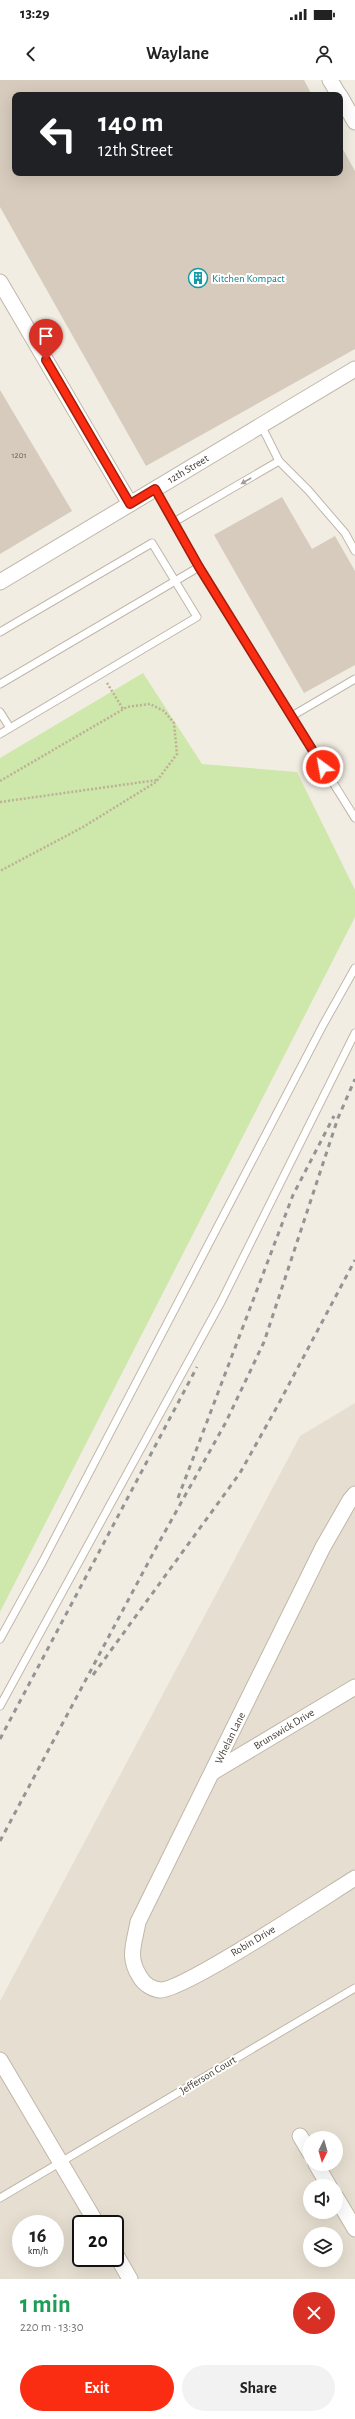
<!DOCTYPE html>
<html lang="en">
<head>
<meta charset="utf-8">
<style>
	body { margin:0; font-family:"Alegreya Sans",sans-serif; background:#f2f2f2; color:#222; height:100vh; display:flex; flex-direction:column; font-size:15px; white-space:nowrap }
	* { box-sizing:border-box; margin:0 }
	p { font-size:13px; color:#767676 }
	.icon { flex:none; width:22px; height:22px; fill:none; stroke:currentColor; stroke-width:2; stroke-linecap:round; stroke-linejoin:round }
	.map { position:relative; height:2199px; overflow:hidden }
	.side { display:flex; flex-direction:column; background:#fff; flex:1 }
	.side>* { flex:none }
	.banner { position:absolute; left:12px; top:12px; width:331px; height:84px; border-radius:8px; box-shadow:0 4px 16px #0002; background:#202124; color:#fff; overflow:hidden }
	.needle { width:26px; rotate:185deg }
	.controls { position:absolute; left:303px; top:2051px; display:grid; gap:8px }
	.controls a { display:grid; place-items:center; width:40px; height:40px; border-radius:50%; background:#fff; box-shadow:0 4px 16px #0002; font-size:20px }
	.speed { position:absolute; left:12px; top:2135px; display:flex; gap:8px; font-size:20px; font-weight:700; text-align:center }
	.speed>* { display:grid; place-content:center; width:52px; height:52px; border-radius:50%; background:#fff; box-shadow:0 4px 16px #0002; line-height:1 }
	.speed small { font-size:10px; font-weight:400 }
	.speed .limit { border:2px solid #111; border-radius:6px; background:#fff; color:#111 }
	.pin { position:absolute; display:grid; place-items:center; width:34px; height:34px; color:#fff; margin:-41px -17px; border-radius:50% 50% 50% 0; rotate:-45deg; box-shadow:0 0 4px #0007 }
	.pin .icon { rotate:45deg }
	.me { position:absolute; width:44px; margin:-22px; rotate:328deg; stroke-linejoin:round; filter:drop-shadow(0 0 3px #0008) }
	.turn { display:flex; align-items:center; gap:14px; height:84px; padding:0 20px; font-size:18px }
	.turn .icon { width:52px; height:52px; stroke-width:2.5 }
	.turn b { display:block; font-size:28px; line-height:34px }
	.round { display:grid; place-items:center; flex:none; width:42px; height:42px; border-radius:21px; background:#f2f2f2 }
	.overview { display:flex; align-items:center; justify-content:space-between; height:68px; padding:0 20px }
	h1 { font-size:24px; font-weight:600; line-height:30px; color:#1e9e55 }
	.cta { display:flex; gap:8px; margin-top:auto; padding:8px 20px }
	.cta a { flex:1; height:46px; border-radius:24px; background:#fa2c12; color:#fff; font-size:16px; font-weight:600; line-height:46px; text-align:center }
	.cta a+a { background:#f2f2f2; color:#222 }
	.status { display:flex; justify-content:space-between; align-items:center; height:28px; padding:0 20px; background:#fff; direction:ltr }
	.status svg { height:11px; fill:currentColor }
	header { display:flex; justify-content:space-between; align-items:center; height:52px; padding:0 20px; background:#fff; font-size:18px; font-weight:600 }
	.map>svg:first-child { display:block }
	.residential { fill:#e6dfd1; fill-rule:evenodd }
	.green { fill:#cee7ab }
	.building { fill:#d6cbbc }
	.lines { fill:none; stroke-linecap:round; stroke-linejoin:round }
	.service-casing { stroke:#c0b7a9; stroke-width:9 }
	.minor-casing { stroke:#c0b7a9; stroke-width:17 }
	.path { stroke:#bfaf97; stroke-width:2.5; stroke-dasharray:2 2; stroke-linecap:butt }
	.service { stroke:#fff; stroke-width:7 }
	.minor { stroke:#fff; stroke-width:15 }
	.rail { stroke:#949494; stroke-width:3; stroke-dasharray:5 5; stroke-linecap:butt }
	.oneway { fill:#a29e9a }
	.route-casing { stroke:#a21d0c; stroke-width:10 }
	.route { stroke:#fa2c12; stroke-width:7 }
	.labels { text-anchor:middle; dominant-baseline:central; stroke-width:4; stroke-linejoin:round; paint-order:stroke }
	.number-label { font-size:9px; fill:#686056 }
	.culture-label { font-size:11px; fill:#0d838f; stroke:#fff; text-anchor:start }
	.street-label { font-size:11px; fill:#443d34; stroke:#fff }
</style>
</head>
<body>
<div class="status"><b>13:29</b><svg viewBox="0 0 49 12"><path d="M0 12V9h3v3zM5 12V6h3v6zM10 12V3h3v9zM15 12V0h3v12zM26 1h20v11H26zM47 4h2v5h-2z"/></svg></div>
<header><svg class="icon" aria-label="back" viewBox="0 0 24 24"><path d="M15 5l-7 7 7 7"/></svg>Waylane<svg class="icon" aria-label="person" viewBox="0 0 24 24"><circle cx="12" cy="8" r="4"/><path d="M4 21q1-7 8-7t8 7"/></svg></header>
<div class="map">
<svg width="355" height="2199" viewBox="0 0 355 2199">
	<rect width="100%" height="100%" fill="#f2ede3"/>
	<path class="residential" d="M355,1323V2199H0V1921L300,1356ZM310,2058H336V2084H310ZM310,2106H336V2132H310ZM21,2144H55V2178H21ZM81,2144H115V2178H81ZM310,2154H336V2180H310Z"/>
	<polygon class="green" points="143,593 202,684 297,692 355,810 355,837 0,1532 0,678"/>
	<g class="building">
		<polygon points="0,0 304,0 312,15 15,15 15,93 340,93 340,64 355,91 355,269 146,386 0,127"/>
		<polygon points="0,310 72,431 0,474"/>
		<polygon points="282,417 312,469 335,456 355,491 355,585 304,613 214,455"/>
	</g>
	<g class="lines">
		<defs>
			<g id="service">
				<polyline points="261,345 279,381 308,410 345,453 355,471"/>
				<polyline points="174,442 279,381"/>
				<polyline points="199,487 355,738"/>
				<polyline points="0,552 152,463 197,537 0,654"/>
				<polyline points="0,604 199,487 155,409"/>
				<polyline points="0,632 10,648"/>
				<polyline points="292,636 355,599"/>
				<polyline points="0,1559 43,1481 323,945 355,888"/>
				<polyline points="0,1626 221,1222 355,953"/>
				<polyline points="0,2118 355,1908"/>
			</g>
			<g id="minor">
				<polyline points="330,0 339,15"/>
				<polyline points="340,16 355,42"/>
				<polyline points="0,202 130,424"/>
				<polyline points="0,502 355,289"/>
				<path d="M355,1414L350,1420L323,1467L138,1842C134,1865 127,1877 140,1897C144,1904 152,1909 160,1910C183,1911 326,1816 355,1798"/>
				<polyline points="213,1692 355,1607"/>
				<polyline points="0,1980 97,2144"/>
				<polyline points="300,2056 310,2073"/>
				<polyline points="316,2084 329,2106"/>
				<polyline points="336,2117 355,2149"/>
				<polyline points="115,2173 130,2199"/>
			</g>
		</defs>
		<use href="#service" class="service-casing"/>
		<use href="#minor" class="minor-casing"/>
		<g class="path">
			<polyline points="107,603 123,629"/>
			<polyline points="0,701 127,627 150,624 164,631 174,643 177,674 156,702 83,747 0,791"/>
			<polyline points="0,722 157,700"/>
		</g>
		<use href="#service" class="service"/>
		<use href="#minor" class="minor"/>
		<g class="rail">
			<polyline points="178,1418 293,1115 334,1036"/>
			<polyline points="93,1595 240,1393 278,1325 355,1180"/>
			<polyline points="0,1659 197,1287"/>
			<polyline points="0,1761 157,1466 226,1342 264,1262 338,1038 355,999"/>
		</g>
	</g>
	<defs><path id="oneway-solid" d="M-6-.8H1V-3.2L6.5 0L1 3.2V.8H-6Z"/></defs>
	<use class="oneway" href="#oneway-solid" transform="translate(246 401) rotate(150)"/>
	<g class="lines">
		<defs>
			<polyline id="route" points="46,280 130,424 155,409 199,487 323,687"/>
		</defs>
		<use href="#route" class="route-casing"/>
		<use href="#route" class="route"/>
	</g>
	<defs>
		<symbol id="building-ring" viewBox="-11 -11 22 22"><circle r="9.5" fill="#fff" stroke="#0f9aa8" stroke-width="1.5"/><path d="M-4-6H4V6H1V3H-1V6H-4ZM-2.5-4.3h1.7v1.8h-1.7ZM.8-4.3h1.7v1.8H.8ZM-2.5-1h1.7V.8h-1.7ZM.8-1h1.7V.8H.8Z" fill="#0f9aa8"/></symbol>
	</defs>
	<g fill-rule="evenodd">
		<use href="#building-ring" x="187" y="187" width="22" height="22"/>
	</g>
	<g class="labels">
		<g class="number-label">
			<text x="19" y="375">1201</text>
		</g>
		<g class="culture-label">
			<text x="212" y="198">Kitchen Kompact</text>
		</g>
		<g class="street-label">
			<text transform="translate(188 389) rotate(-31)">12th Street</text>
			<text transform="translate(284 1649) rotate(-31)">Brunswick Drive</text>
			<text transform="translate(230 1658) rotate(-64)">Whelan Lane</text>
			<text transform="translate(253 1861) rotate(-31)">Robin Drive</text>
			<text transform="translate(208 1995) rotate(-31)">Jefferson Court</text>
		</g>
	</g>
</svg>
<div class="controls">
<a><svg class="needle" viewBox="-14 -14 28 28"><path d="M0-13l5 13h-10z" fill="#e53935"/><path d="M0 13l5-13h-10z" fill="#767676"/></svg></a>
<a><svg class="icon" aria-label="sound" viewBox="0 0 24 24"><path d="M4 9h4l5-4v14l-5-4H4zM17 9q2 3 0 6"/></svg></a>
<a><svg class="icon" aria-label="layers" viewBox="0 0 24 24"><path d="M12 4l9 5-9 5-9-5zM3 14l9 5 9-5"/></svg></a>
</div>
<div class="speed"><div>16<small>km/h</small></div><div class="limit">20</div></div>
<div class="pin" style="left:46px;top:280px;background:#d93025"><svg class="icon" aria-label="arrive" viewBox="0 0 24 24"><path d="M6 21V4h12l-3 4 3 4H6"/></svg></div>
<svg class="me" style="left:323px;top:687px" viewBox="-20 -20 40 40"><circle r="17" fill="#fa2c12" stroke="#fff" stroke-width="3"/><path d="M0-11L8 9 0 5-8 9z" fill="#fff"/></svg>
<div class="banner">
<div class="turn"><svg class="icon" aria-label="left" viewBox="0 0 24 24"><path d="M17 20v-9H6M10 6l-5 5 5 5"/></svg><div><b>140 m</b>12th Street</div></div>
</div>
</div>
<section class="side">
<div class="overview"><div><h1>1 min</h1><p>220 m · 13:30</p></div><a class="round" style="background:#d93025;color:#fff"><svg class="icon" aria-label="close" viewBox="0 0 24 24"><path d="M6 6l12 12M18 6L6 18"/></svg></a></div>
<div class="cta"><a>Exit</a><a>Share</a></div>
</section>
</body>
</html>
